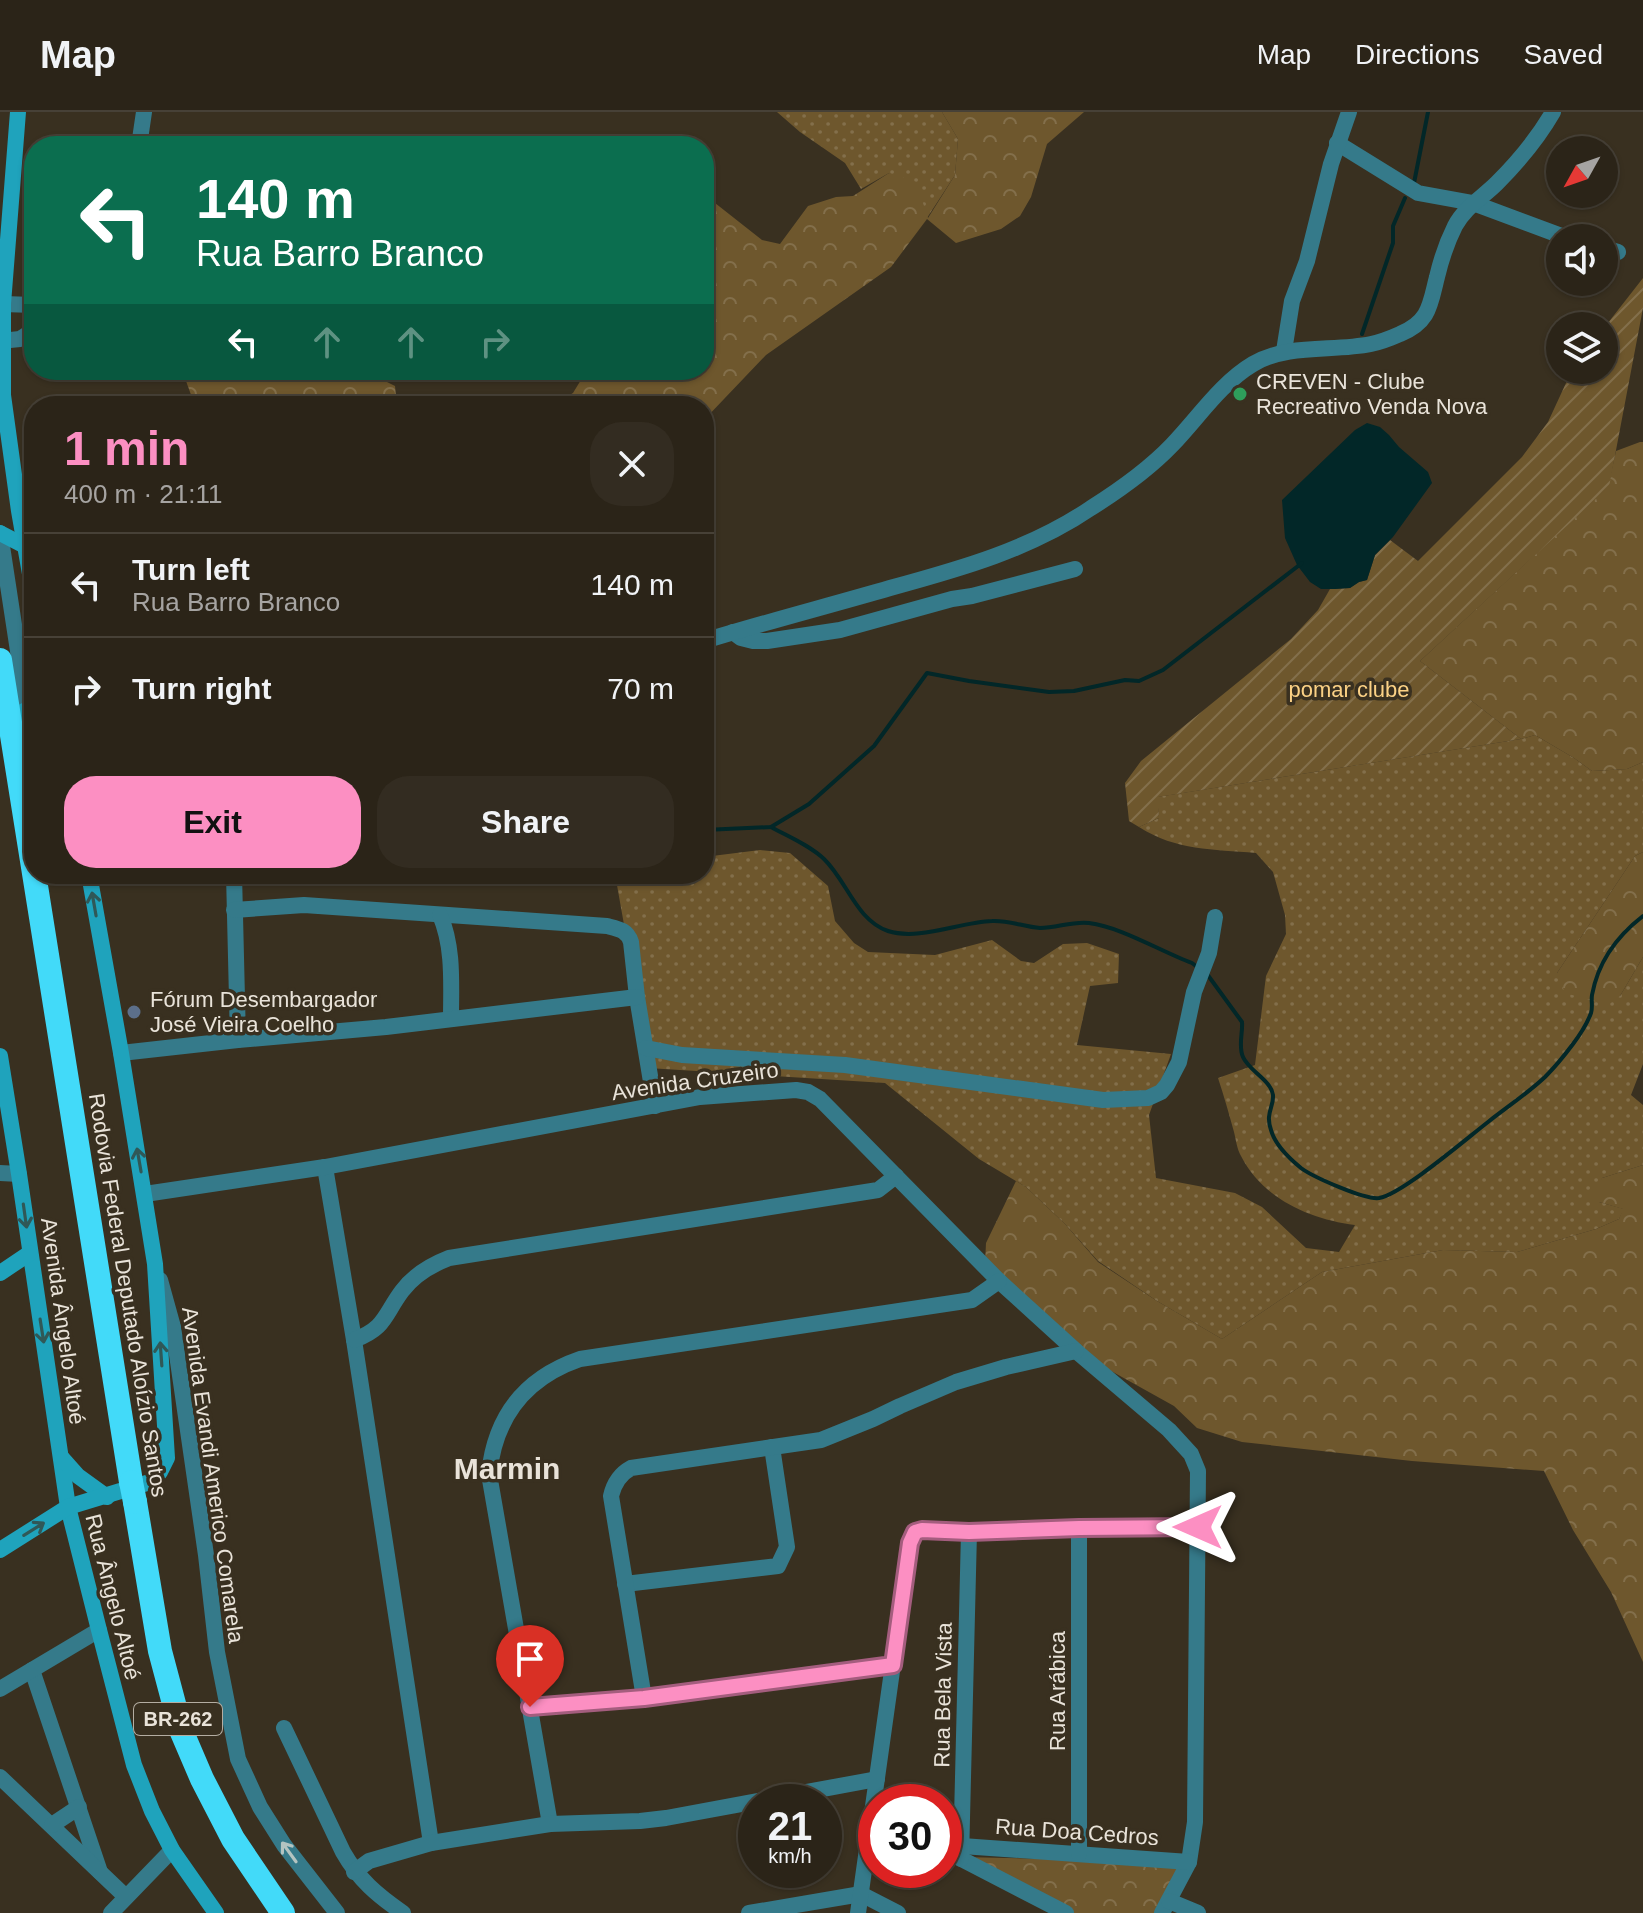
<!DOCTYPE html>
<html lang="en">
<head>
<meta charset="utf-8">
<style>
	body { margin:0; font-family:Arial,sans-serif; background:#332c21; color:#f1f3f6; height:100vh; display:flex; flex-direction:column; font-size:30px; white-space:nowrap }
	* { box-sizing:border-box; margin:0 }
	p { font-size:26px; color:#a6a4a2 }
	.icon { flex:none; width:44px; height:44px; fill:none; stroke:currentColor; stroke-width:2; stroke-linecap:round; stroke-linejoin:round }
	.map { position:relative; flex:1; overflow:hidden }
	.sheet { position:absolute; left:24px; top:284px; width:690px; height:488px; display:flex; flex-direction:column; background:#2b2418; border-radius:32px; box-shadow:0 2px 6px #0004,0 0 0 2px #474137 }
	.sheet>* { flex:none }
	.guide { position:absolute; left:24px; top:24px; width:690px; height:244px; border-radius:32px; box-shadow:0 2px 6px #0004,0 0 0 2px #474137; background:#0b6e4f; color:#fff; overflow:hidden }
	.needle { width:52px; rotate:230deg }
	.controls { position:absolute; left:1546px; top:24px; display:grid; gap:16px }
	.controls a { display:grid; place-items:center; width:72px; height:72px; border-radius:50%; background:#2b2418; box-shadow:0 2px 6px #0004,0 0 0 2px #474137; font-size:40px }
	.speed { position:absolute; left:738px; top:1672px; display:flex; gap:16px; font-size:40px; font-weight:700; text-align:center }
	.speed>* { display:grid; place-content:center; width:104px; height:104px; border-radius:50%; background:#2b2418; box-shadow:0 2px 6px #0004,0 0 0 2px #474137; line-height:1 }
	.speed small { font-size:20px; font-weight:400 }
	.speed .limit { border:12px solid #d22; background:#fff; color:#111 }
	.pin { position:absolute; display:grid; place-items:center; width:68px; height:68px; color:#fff; margin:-82px -34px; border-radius:50% 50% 50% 0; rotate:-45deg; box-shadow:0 0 8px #0007 }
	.pin .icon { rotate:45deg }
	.me { position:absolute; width:88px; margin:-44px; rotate:270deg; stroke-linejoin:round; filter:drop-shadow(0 0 6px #0008) }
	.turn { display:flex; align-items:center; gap:28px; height:168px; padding:0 40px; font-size:36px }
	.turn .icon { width:104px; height:104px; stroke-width:2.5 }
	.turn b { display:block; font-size:56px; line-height:68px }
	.lanes { display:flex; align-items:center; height:76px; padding:0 40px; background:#0003; justify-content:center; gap:40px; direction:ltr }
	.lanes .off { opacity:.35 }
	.round { display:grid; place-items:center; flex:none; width:84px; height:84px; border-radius:32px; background:#332c21 }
	.overview { display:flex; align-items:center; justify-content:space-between; height:136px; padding:0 40px }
	h1 { font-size:48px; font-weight:800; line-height:60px; color:#fc8fc2 }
	.action { display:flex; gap:16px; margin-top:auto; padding:16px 40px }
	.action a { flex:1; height:92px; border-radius:32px; background:#fc8fc2; color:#111; font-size:32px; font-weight:800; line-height:92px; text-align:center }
	.action a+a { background:#332c21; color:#f1f3f6 }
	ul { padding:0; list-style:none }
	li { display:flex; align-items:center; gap:24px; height:104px; padding:0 40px; border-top:2px solid #474137 }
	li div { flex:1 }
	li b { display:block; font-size:30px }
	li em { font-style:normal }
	header { display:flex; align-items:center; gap:48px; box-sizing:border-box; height:112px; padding:0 40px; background:#2b2418; border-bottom:2px solid #474137 }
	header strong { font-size:38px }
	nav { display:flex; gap:44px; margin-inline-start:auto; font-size:28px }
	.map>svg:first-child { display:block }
	.grass { fill:url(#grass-dots) }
	.forest { fill:url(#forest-crowns) }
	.garden { fill:url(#garden-furrows) }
	.water { fill:#022728 }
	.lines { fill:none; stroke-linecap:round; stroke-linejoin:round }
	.stream { stroke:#022728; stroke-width:4 }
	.street { stroke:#357a8a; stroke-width:16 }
	.secondary { stroke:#1fa3bc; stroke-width:16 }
	.highway { stroke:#42daf9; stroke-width:24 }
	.highway-bridge { stroke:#42daf9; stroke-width:24 }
	.oneway { stroke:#305857 }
	.oneway2 { stroke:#b3c4c1 }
	.route-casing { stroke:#a45d7e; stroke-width:20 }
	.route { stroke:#fc8fc2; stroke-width:14 }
	.leisure-dot { fill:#2e9e5b; stroke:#393020; stroke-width:3 }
	.service-dot { fill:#5c6f8a; stroke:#393020; stroke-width:3 }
	.labels { text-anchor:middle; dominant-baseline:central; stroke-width:7; stroke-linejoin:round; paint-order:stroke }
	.shield { fill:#393020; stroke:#b4ada2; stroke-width:2 }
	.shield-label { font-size:20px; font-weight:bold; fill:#e9e3d9 }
	.poi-label { font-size:22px; fill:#e9e3d9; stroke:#393020; text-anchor:start }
	.park-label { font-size:22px; fill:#fbd185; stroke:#393020 }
	.street-label { font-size:22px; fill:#e9e3d9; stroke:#393020 }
	.district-label { font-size:30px; font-weight:bold; fill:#e9e3d9; stroke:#393020 }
</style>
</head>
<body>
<header>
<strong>Map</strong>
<nav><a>Map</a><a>Directions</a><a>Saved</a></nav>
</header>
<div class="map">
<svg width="1643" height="1801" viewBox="0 0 1643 1801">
	<defs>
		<pattern id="grass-dots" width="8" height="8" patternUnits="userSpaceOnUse" patternTransform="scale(2)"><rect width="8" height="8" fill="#6e572d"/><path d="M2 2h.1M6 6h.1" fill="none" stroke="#836f4b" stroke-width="1.8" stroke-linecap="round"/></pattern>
		<pattern id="forest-crowns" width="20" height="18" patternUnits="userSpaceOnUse" patternTransform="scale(2)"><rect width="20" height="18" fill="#6e572d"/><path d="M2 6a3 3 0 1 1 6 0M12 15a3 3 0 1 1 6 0" fill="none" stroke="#836f4b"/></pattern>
		<pattern id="garden-furrows" width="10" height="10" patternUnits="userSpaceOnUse" patternTransform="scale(2)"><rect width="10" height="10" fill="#6e572d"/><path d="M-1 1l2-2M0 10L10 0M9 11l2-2" fill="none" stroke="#836f4b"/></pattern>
	</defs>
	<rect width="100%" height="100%" fill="#393020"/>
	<g class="grass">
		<polygon points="777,0 942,0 958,27 955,63 927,106 889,61 861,77 845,51 800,20"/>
		<path d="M1535,623L1574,646L1592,659L1627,657L1643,650V740L1635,744L1557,861L1620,884L1643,845V952L1631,983L1643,993V1053L1602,1066L1599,1090L1624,1097L1619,1107L1596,1117L1517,1140L1443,1138L1322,1160L1222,1227L1157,1189L1098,1149L1065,1112L1026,1075L979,1047L885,971L648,956L646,936L615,762H704V745L760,738L790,741L828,774L835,809L854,831L868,840L935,843L992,828L1021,849L1034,851L1063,832L1087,831L1119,842L1118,871L1090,874L1077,933L1171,942L1149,1003L1156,1066L1235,1081L1262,1095L1306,1136L1339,1140L1355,1113C1310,1107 1263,1087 1241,1044C1237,1037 1236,1028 1234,1020C1229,1002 1224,984 1218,966L1255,953L1266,864L1286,822L1285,803L1273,760L1256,741C1212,737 1177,739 1139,715L1159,706L1157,685L1521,627Z"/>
	</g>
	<g class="forest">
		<polygon points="942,0 1084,0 1047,32 1031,85 1020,104 1001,117 956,131 927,107 891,155 766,243 704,308 704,294 551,294 573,281 587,258 704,258 704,89 715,91 762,128 780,132 808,94 836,85 853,84 889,61 916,70 928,106 955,63 958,27"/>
		<polygon points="182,258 363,258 395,274 397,294 199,294 194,291"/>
		<polygon points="1640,330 1643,330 1643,650 1627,657 1592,659 1574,646 1535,623 1521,627 1420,549 1608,375 1616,339"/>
		<polygon points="1643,740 1643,845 1620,884 1608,893 1565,881 1557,861 1635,744"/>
		<polygon points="1643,1053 1643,1550 1611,1480 1573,1418 1544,1359 1412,1349 1242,1330 1197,1316 1174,1294 1095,1250 985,1152 986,1131 1016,1069 1026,1075 1065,1112 1098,1150 1157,1189 1222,1227 1322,1160 1443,1138 1517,1140 1596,1117 1619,1107 1623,1097 1599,1090 1592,1084 1602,1066"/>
		<polygon points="962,1745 1187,1750 1161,1801 1071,1801"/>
	</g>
	<polygon class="garden" points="1643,166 1643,196 1609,375 1420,549 1521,627 1158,685 1159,706 1139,715 1129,709 1125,671 1141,649 1291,527 1318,498 1330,477 1350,476 1359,470 1367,468 1375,443 1390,428 1418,449 1522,345 1548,310 1572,258 1604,258 1604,216"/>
	<polygon class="water" points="1367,311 1380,315 1389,323 1399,335 1428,360 1432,371 1393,425 1375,443 1367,468 1359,470 1350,476 1335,477 1321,477 1310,470 1297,453 1285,426 1282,388 1355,318"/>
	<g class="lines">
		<g class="stream">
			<polyline points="1414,71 1428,0"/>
			<polyline points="1362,222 1393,131 1393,114 1405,86"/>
			<path d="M771,715C789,725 809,733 824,747C847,769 856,808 888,819C919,829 960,810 992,809C1009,808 1024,815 1040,816C1057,816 1072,809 1089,811C1121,815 1160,839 1192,851L1200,857"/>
			<polyline points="704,718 771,715 809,692 874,634 927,561 969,569 1049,580 1074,579 1125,568 1139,569 1163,558 1302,451"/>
			<path d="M1207,862L1242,910C1243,921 1238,934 1243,945C1249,959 1271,968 1273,983C1274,995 1265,1001 1271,1018C1275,1033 1290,1047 1301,1056C1313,1065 1365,1088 1379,1086C1402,1082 1466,1027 1488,1010C1507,995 1528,981 1545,965C1555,955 1564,944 1573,932C1579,924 1587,912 1591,901C1593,895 1591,889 1592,883C1598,850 1617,824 1643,804"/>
		</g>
		<g class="street">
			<polyline points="1337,31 1418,81 1473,91 1567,126"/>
			<polyline points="139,34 144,0"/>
			<polyline points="1604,136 1618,140"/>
			<polyline points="3,192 34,193"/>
			<polyline points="0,229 20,227 34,218"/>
			<polyline points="1284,239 1292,189 1307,149 1331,52 1349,0"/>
			<polyline points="0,421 27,598"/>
			<polyline points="733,520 741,526 753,529 767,529 840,518 952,487 972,484 1075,457"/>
			<path d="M704,529C766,510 828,494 890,476C960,457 1031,437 1091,396C1118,379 1150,356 1172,333C1198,306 1221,271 1253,252C1289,231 1332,240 1371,232C1381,230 1391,226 1400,222C1430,210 1430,192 1437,165C1441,148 1447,130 1455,114C1465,95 1482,86 1497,71C1518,50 1538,26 1553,0"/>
			<polyline points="234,762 238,928"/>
			<path d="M234,798L304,793L607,814C619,817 627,818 631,830L637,885L655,994"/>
			<path d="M440,803C454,836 451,872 451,907"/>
			<polyline points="646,936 682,943 845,953 1103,988 1148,986 1161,980 1167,973 1179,950 1194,880 1209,841 1215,805"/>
			<polyline points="121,941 238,928 386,915 637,885"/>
			<polyline points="325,1055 354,1228 431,1731"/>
			<polyline points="0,1061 19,1062"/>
			<polyline points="145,1082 325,1055 700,985 796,978 808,980 820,987 999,1169 1076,1239 1169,1318 1191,1342 1198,1359 1195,1710 1189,1750 1162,1801"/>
			<polyline points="160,1168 173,1215 206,1443 217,1540 238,1647 260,1695 284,1733 337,1801"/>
			<path d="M354,1228C386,1216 384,1203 402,1179C414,1163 431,1153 449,1146L878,1078L896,1064"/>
			<polyline points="625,1472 778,1454 787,1435 772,1335"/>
			<polyline points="32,1558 100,1760"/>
			<polyline points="0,1577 99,1518"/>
			<path d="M644,1586L611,1384C614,1371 620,1362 631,1356L821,1328L873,1307L900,1294L956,1270L1006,1255L1076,1239"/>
			<polyline points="530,1595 644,1586 893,1553"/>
			<path d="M284,1616L343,1740C359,1768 377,1783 403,1801"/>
			<polyline points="0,1665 126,1785"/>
			<path d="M550,1712L489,1362C495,1304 525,1266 580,1247L972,1188L999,1169"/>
			<polyline points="52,1713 79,1695"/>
			<polyline points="962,1734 1189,1750"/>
			<polyline points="944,1738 1066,1801"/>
			<polyline points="1079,1742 1079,1416"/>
			<polyline points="961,1747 969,1420"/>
			<polyline points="354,1760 369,1749 431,1731 550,1712 640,1709 666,1706 877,1667"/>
			<polyline points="1169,1789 1198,1801"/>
			<polyline points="111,1801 172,1738"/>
			<polyline points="749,1801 861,1782 898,1801"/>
			<polyline points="858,1801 910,1431 915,1420 922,1418 969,1420 1079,1416 1198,1415"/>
		</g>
		<g class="secondary">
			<polyline points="18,0 3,192 3,283 19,399 34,485"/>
			<polyline points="0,421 25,434"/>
			<path d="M0,606C13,606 24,601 34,592"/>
			<polyline points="0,944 19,1062 68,1395 99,1518 134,1653 152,1699 172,1738 216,1801"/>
			<polyline points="0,1161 30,1141"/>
			<polyline points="62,1346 78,1364 107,1385"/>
			<polyline points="0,1438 68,1395 150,1370 160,1360 167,1346 155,1152 121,941 89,762"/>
		</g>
		<g class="highway">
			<polyline points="0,548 131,1370"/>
			<polyline points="135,1390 160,1539 181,1618 202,1667 233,1727 283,1801"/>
		</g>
		<polyline class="highway-bridge" points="131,1370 135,1390"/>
	</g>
	<defs><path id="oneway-shaft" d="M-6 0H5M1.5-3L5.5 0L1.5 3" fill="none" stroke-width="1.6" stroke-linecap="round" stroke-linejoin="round" transform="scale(2)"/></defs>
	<g class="oneway">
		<use href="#oneway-shaft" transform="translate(94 792) rotate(-100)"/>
		<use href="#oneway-shaft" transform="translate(139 1048) rotate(-100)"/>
		<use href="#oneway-shaft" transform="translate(25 1104) rotate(82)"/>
		<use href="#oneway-shaft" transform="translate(42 1219) rotate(81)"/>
		<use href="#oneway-shaft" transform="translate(161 1242) rotate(-94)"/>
		<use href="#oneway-shaft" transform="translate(34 1417) rotate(-32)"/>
	</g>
	<use class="oneway2" href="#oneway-shaft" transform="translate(289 1740) rotate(-126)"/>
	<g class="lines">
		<defs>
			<polyline id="route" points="530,1595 644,1586 893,1553 910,1431 915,1420 922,1418 969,1420 1079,1416 1198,1415"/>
		</defs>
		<use href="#route" class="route-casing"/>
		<use href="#route" class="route"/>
	</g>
	<circle class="leisure-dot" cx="1240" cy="282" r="8"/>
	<circle class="service-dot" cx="134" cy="900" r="8"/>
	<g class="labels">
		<rect class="shield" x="134" y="1591" width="88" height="32" rx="6"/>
		<g class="shield-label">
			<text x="178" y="1607">BR-262</text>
		</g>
		<g class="poi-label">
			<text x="1256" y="269">CREVEN - Clube<tspan x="1256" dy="25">Recreativo Venda Nova</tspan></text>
			<text x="150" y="887">Fórum Desembargador<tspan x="150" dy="25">José Vieira Coelho</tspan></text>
		</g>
		<g class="park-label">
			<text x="1349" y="577">pomar clube</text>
		</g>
		<g class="street-label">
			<text transform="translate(695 969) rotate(-8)">Avenida Cruzeiro</text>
			<text transform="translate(128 1183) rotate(81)">Rodovia Federal Deputado Aloízio Santos</text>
			<text transform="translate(63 1209) rotate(82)">Avenida Ângelo Altoé</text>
			<text transform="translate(213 1363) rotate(82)">Avenida Evandi Americo Comarela</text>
			<text transform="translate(113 1485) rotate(76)">Rua Ângelo Altoé</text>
			<text transform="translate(1057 1579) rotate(-90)">Rua Arábica</text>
			<text transform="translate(943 1583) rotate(-89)">Rua Bela Vista</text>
			<text transform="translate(1077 1720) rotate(4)">Rua Doa Cedros</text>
		</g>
		<g class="district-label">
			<text x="507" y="1356">Marmin</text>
		</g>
	</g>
</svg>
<div class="controls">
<a><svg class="needle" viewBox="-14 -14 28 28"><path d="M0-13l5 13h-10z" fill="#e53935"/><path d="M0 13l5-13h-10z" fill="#a6a4a2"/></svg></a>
<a><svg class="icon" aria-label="sound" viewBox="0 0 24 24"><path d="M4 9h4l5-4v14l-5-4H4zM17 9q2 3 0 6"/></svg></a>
<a><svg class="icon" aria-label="layers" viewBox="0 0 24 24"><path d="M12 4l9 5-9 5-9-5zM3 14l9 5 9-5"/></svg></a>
</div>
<div class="speed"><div>21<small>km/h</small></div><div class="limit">30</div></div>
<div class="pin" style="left:530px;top:1595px;background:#d93025"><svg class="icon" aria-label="arrive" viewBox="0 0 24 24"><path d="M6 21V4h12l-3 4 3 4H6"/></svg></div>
<svg class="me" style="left:1198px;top:1415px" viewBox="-20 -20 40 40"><path d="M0-17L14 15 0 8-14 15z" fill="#fc8fc2" stroke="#fff" stroke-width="4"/></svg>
<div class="guide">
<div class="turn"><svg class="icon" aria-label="left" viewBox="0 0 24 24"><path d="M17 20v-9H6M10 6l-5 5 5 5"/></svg><div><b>140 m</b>Rua Barro Branco</div></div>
<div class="lanes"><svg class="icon" aria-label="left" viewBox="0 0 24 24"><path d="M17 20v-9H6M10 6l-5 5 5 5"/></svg><svg class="icon off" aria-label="ahead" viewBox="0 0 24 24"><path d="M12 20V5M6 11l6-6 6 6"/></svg><svg class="icon off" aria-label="ahead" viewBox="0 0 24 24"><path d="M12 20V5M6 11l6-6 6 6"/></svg><svg class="icon off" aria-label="right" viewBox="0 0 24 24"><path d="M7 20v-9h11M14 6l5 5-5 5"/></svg></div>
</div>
<section class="sheet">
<div class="overview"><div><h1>1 min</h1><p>400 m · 21:11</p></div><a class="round"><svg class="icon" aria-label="close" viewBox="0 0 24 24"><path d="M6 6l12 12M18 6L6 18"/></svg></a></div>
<ul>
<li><svg class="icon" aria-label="left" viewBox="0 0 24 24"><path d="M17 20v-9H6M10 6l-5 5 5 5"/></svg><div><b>Turn left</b><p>Rua Barro Branco</p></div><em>140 m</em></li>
<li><svg class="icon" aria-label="right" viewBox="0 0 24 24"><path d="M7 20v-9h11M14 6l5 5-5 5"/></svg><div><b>Turn right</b></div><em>70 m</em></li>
</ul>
<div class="action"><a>Exit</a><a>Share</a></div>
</section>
</div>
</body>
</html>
